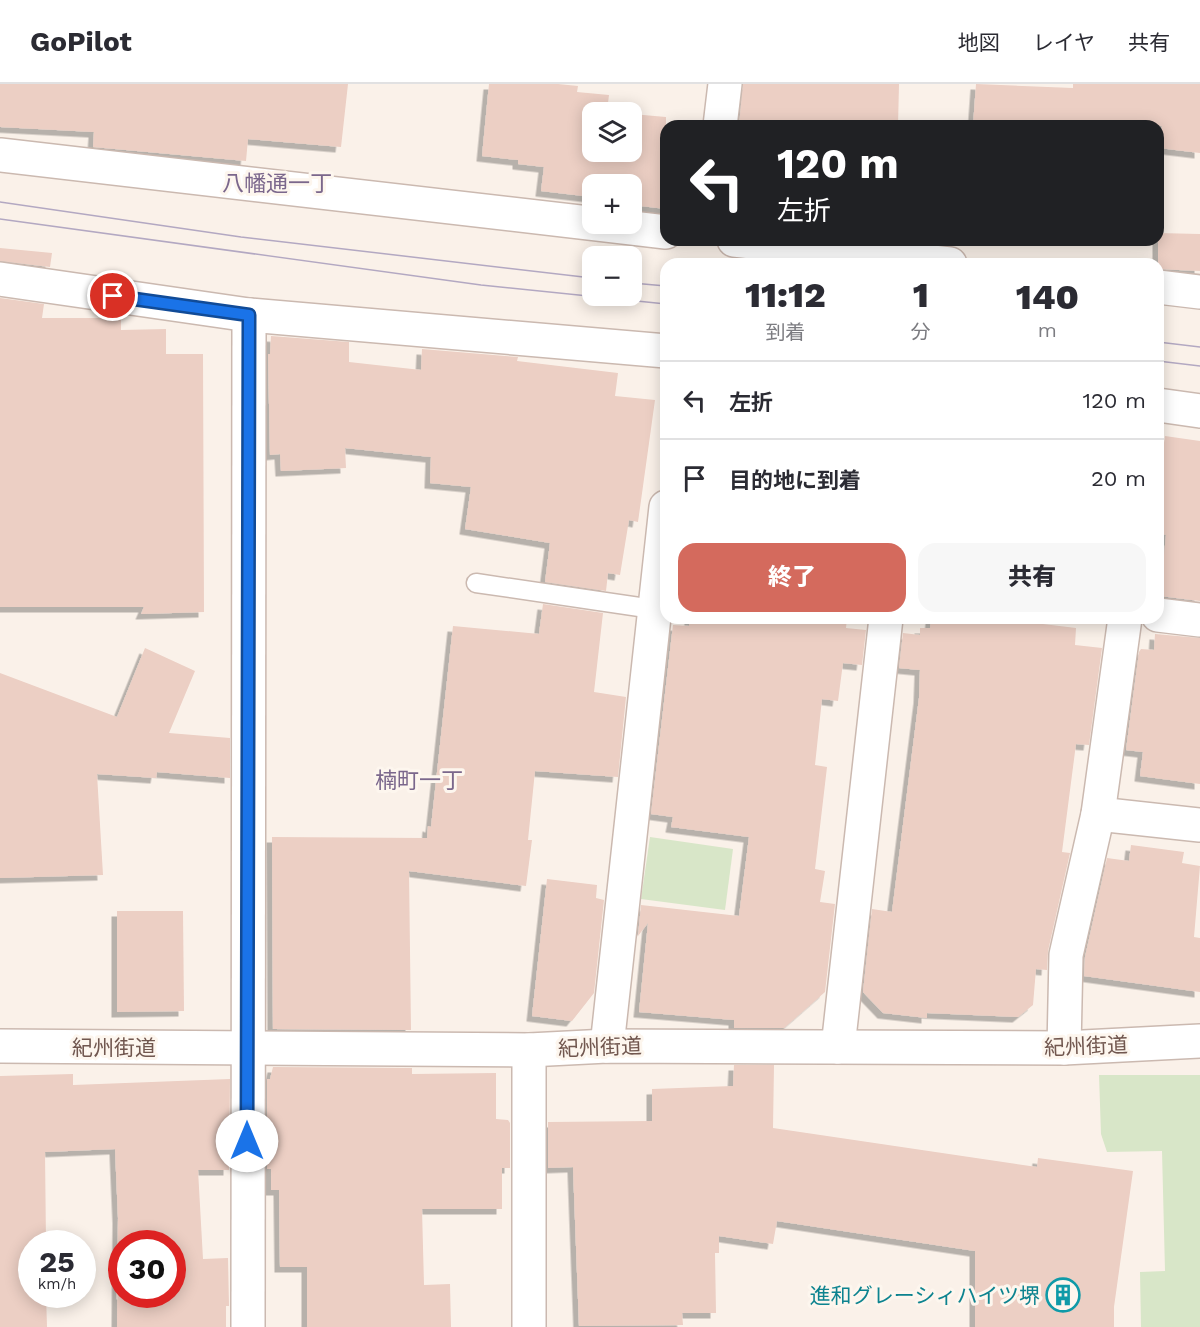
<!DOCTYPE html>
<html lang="ja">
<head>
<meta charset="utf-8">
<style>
	body { margin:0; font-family:"Work Sans","Noto Sans JP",sans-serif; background:#f7f7f7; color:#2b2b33; height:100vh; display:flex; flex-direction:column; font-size:22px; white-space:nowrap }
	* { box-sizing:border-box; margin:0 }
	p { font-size:20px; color:#7c7c81 }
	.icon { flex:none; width:33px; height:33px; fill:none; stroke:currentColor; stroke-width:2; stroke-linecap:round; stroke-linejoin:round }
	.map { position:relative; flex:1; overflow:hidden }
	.panel { position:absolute; left:660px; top:174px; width:504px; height:366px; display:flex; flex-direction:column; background:#fff; border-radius:18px; box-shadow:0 3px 15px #0003 }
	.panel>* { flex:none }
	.guide { position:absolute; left:660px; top:36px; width:504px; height:126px; border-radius:18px; box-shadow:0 3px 15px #0003; background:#202124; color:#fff; overflow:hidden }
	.buttons { position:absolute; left:582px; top:18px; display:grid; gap:12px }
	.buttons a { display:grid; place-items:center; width:60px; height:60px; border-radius:12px; background:#fff; box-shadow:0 3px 15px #0003; font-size:30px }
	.speed { position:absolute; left:18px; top:1146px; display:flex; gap:12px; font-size:30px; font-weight:700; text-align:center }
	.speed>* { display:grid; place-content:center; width:78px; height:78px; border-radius:50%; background:#fff; box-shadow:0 3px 15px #0003; line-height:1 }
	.speed small { font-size:15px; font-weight:400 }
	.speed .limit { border:9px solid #d22; background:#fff; color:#111 }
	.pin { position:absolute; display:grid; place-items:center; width:51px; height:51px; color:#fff; margin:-26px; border:3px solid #fff; border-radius:50%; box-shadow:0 2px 6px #0007 }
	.me { position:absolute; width:66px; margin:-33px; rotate:0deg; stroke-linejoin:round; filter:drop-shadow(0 0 4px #0008) }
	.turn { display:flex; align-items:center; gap:21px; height:126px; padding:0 18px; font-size:27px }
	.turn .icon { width:78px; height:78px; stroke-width:2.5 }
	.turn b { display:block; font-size:42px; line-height:51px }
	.eta { display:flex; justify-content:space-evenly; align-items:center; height:102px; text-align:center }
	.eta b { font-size:36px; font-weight:800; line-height:42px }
	.button { display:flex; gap:12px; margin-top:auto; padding:12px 18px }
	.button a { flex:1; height:69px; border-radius:18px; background:#d46a5d; color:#fff; font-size:24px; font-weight:800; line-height:69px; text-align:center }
	.button a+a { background:#f7f7f7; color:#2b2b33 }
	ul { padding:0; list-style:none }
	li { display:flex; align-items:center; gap:18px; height:78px; padding:0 18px; border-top:2px solid #e1e1e2 }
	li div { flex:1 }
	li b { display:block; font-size:22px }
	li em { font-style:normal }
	header { display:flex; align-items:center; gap:36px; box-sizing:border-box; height:84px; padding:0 30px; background:#fff; border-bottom:2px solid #e1e1e2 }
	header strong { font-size:28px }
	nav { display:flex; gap:33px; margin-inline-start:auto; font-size:21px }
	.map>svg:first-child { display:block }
	.green { fill:#d8e6c8 }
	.building { fill:#eccfc4; fill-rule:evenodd; filter:url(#shadow) }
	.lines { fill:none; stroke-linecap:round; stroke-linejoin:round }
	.lane-casing { stroke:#cbb9b0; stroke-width:21 }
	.street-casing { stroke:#cbb9b0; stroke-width:36 }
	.lane { stroke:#fff; stroke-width:18 }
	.street { stroke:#fff; stroke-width:33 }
	.tram { stroke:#b3a8c2; stroke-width:1.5 }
	.route-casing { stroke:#114b97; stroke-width:15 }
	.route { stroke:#1a73e8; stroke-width:10 }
	.labels { text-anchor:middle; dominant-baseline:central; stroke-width:6; stroke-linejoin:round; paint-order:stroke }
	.street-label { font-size:21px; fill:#71574f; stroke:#fdf6ee }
	.culture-label { font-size:21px; fill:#0d838f; stroke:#fdf6ee; text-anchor:end }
	.neighbourhood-label { font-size:22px; fill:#7b678c; stroke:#fdf6ee }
</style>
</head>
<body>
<header>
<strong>GoPilot</strong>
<nav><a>地図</a><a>レイヤ</a><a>共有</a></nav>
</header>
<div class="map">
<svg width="1200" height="1243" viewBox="0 0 1200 1243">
	<defs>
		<filter id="shadow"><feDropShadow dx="-5.5" dy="5.5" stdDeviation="0" flood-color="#0004"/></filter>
	</defs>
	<rect width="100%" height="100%" fill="#faf1e9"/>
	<g class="green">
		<polygon points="650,753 733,765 725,826 641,815"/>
		<polygon points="1099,991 1200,991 1200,1243 1141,1243 1140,1188 1165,1187 1162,1067 1107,1068 1101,1050"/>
	</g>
	<g class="building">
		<polygon points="0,0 348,0 341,63 248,55 246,77 93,63 94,48 0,43"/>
		<polygon points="489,0 558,0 578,2 577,8 609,11 607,27 621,28 592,28 592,68 632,68 632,30 666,33 666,125 632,121 632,100 592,100 592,113 541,107 544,83 518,80 518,76 482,72"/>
		<polygon points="743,0 899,0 898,42 739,42"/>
		<polygon points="976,0 1073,4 1073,0 1200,0 1200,69 1159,64 1162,42 973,42"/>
		<polygon points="1158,149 1200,150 1200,187 1158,185"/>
		<polygon points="0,164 52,169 50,183 0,177"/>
		<polygon points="0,214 44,220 42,234 121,234 121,246 166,245 166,270 203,270 204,528 141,530 144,523 0,523"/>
		<polygon points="271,252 349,258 349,278 421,286 422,265 518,273 517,277 618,289 615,312 655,316 638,438 629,436 620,491 608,489 606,507 545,498 550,459 465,445 471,403 430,399 431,373 345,364 346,384 281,387 280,370 270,371 268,270 270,270"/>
		<polygon points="1165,352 1200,357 1200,517 1160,512 1166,451 1158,449 1158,403"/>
		<polygon points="543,520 603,529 594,608 626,613 618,693 535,687 528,756 532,756 526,802 409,787 411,946 273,945 272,753 427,754 428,742 431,743 453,542 539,550"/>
		<polygon points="690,534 847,534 846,544 866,546 862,581 843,579 838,617 822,615 815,681 827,683 815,785 825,787 820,818 835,820 825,908 784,944 734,944 734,936 639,928 648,839 638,852 641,821 739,832 749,753 671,743 673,733 651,730 673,541 689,542"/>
		<polygon points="931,534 993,534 1076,544 1075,561 1102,564 1089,661 1076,660 1062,768 1070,769 1048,867 1047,886 1036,885 1033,921 1018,933 927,929 927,934 883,929 863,908 872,825 892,828 919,614 920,586 899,584 903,549 920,551 920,544 930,544"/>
		<polygon points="1155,550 1200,554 1200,700 1140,692 1143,668 1126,666 1139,568 1141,565 1154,566"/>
		<polygon points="145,564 195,587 169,649 230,654 230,694 157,688 156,694 97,690 103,791 0,794 0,589 117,633"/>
		<polygon points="1131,761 1184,768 1182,779 1200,782 1194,853 1200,854 1200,908 1084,892 1085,873 1107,774 1129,777"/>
		<polygon points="547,795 597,801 596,814 604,816 594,909 572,937 532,932"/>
		<polygon points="117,827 183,827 184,927 117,928"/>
		<polygon points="734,981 774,981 773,1044 1037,1083 1038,1074 1133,1087 1114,1223 1114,1243 975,1243 975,1167 777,1137 773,1160 719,1152 719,1169 715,1169 716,1229 682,1229 683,1241 579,1242 573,1083 548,1084 548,1038 652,1037 652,1005 733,1002"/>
		<polygon points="273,983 412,984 412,990 496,989 496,1035 508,1036 510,1039 510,1084 502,1084 502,1125 422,1125 424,1201 450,1200 451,1243 307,1243 307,1183 280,1183 279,1106 271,1106 271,1085 267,1085 267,995 270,995"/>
		<path d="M73,990V1001L230,995L229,1086H198L203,1175L228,1174L229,1222H226V1243H117L118,1134L115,1065L45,1068L46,1160H32V1210H46L47,1243H0V992ZM122,1160H172V1210H122Z"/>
	</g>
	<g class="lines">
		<defs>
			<polyline id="lane" points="476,499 653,525"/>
			<g id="street">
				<polyline points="720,42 725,0"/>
				<polyline points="0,71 666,148"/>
				<polyline points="734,156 950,180"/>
				<polyline points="0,195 249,231 666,267"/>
				<polyline points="1158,203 1200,208"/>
				<polyline points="1158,321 1200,327"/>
				<polyline points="1158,531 1200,536"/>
				<polyline points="1098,730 1200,741"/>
				<polyline points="0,962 529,966 607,962 1064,964 1200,957"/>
				<polyline points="607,962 666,423"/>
				<polyline points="838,963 886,534"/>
				<polyline points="1064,964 1066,871 1098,730 1125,534"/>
				<polyline points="248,1243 249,231"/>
				<polyline points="529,1243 529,966"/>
			</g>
		</defs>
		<use href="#lane" class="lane-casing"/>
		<use href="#street" class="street-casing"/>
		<use href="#lane" class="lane"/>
		<use href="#street" class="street"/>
		<g class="tram">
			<polyline points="0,118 241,153 592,194"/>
			<polyline points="0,135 481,201 666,220"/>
			<polyline points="632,199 666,202"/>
			<polyline points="1158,258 1200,263"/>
			<polyline points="1158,277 1200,282"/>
		</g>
	</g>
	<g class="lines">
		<defs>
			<polyline id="route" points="113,212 249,231 247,1057"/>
		</defs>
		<use href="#route" class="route-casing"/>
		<use href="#route" class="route"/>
	</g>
	<defs>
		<symbol id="building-ring" viewBox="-11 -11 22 22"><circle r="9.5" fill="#fdf6ee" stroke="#0f9aa8" stroke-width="1.5"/><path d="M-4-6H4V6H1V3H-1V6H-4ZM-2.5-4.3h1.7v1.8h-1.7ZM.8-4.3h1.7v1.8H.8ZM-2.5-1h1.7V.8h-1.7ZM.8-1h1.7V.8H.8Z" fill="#0f9aa8"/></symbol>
	</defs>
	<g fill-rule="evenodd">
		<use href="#building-ring" x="1044" y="1192" width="38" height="38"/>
	</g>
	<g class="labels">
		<g class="street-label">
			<text transform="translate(1086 962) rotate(-2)">紀州街道</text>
			<text x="114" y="963">紀州街道</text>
			<text transform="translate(600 963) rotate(-2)">紀州街道</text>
		</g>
		<g class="culture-label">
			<text x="1040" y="1211">進和グレーシィハイツ堺</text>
		</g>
		<g class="neighbourhood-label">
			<text x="277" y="99">八幡通一丁</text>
			<text x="419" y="696">楠町一丁</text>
		</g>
	</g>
</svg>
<div class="buttons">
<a><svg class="icon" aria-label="layers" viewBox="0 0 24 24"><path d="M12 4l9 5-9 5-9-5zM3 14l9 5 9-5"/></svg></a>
<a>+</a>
<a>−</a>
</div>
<div class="speed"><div>25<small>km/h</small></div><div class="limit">30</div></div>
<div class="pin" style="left:113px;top:212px;background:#d93025"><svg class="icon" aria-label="arrive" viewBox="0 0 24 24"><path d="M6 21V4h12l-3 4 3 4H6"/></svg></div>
<svg class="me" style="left:247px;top:1057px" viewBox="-20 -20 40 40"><circle r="19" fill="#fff"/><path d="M0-13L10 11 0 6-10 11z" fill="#1a73e8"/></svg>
<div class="guide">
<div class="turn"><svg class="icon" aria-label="left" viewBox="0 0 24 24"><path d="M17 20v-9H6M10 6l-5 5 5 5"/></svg><div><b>120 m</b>左折</div></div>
</div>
<section class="panel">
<div class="eta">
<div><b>11:12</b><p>到着</p></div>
<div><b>1</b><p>分</p></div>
<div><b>140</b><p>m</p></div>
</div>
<ul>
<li><svg class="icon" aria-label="left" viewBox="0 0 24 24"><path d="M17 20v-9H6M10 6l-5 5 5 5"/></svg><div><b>左折</b></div><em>120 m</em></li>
<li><svg class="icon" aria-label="arrive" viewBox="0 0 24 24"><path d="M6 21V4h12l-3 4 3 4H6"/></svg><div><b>目的地に到着</b></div><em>20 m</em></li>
</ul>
<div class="button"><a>終了</a><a>共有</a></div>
</section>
</div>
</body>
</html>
